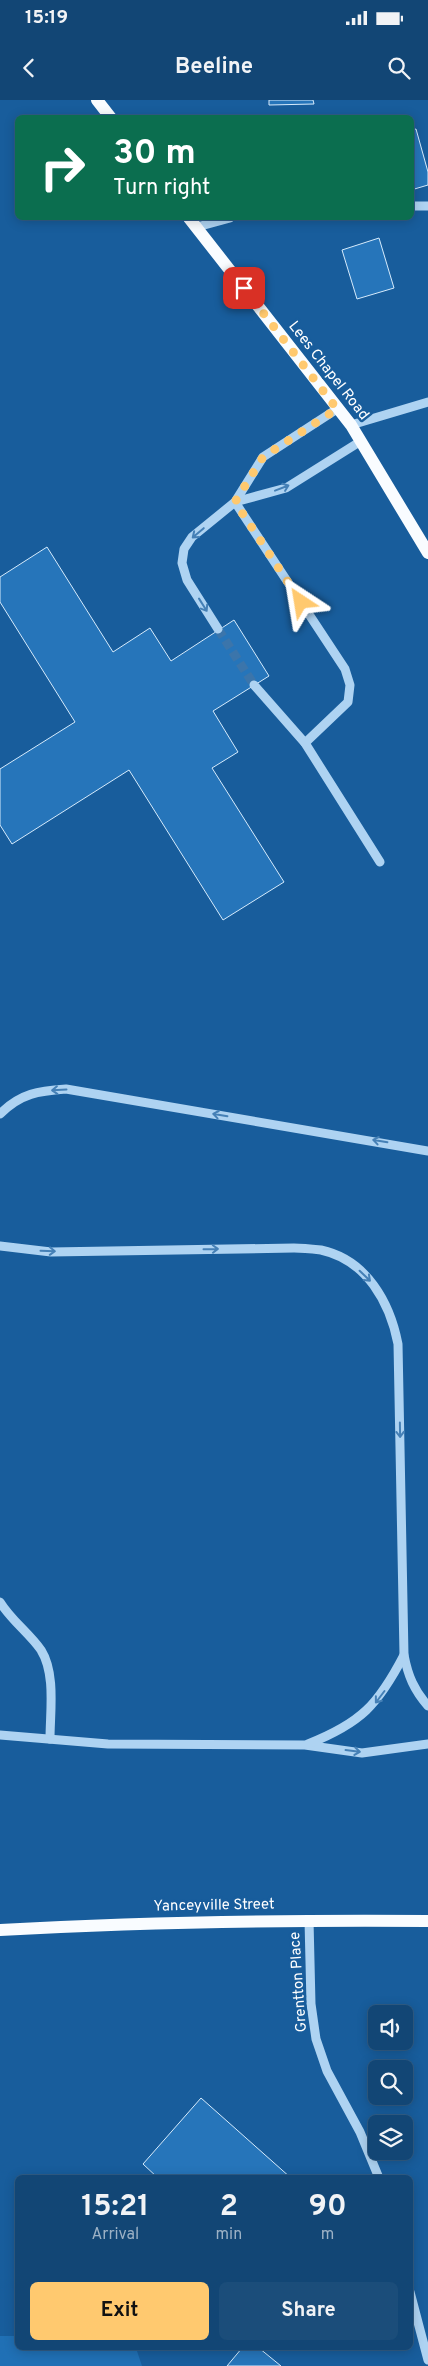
<!DOCTYPE html>
<html lang="en">
<head>
<meta charset="utf-8">
<style>
	body { margin:0; font-family:Overpass,sans-serif; background:#1b4d7a; color:#f1f3f6; height:100vh; display:flex; flex-direction:column; font-size:19px; white-space:nowrap }
	* { box-sizing:border-box; margin:0 }
	p { font-size:16px; color:#9cb1c5 }
	.icon { flex:none; width:28px; height:28px; fill:none; stroke:currentColor; stroke-width:2; stroke-linecap:round; stroke-linejoin:round }
	.map { position:relative; flex:1; overflow:hidden }
	.panel { position:absolute; left:15px; top:2075px; width:398px; height:175px; display:flex; flex-direction:column; background:#124675; border-radius:8px; box-shadow:0 2px 12px #0003,0 0 0 1px #315e87 }
	.panel>* { flex:none }
	.top-card { position:absolute; left:15px; top:15px; width:399px; height:105px; border-radius:8px; box-shadow:0 2px 12px #0003,0 0 0 1px #315e87; background:#0b6e4f; color:#fff; overflow:hidden }
	.buttons { position:absolute; left:368px; top:1905px; display:grid; gap:10px }
	.buttons a { display:grid; place-items:center; width:45px; height:45px; border-radius:8px; background:#124675; box-shadow:0 2px 12px #0003,0 0 0 1px #315e87; font-size:25px }
	.pin { position:absolute; display:grid; place-items:center; width:42px; height:42px; color:#fff; margin:-21px; border-radius:10px; box-shadow:0 2px 8px #0006 }
	.me { position:absolute; width:55px; margin:-28px; rotate:327deg; stroke-linejoin:round; filter:drop-shadow(0 0 4px #0008) }
	.turn { display:flex; align-items:center; gap:18px; height:105px; padding:0 15px; font-size:22px }
	.turn .icon { width:65px; height:65px; stroke-width:2.5 }
	.turn b { display:block; font-size:35px; line-height:42px }
	.eta { display:flex; justify-content:space-evenly; align-items:center; height:85px; text-align:center }
	.eta b { font-size:30px; font-weight:700; line-height:35px }
	.action { display:flex; gap:10px; margin-top:auto; padding:10px 15px }
	.action a { flex:1; height:58px; border-radius:8px; background:#ffc96f; color:#111; font-size:20px; font-weight:700; line-height:58px; text-align:center }
	.action a+a { background:#1b4d7a; color:#f1f3f6 }
	.status { display:flex; justify-content:space-between; align-items:center; height:35px; padding:0 25px; background:#124675; direction:ltr }
	.status svg { height:14px; fill:currentColor }
	header { display:flex; justify-content:space-between; align-items:center; height:65px; padding:0 15px; background:#124675; font-size:22px; font-weight:700 }
	.map>svg:first-child { display:block }
	.green { fill:#2070b5 }
	.building { fill:#2675ba; stroke:#d6ebfc }
	.lines { fill:none; stroke-linecap:round; stroke-linejoin:round }
	.minor-tunnel { stroke:#3b75ab; stroke-width:9; stroke-dasharray:9 4.5; stroke-linecap:butt }
	.minor { stroke:#aed3f2; stroke-width:9 }
	.major { stroke:#f9fcff; stroke-width:12 }
	.oneway { stroke:#4580b6 }
	.route { stroke:#ffc96f; stroke-width:9; stroke-dasharray:0 16.2 }
	.labels { text-anchor:middle; dominant-baseline:central; stroke-width:5; stroke-linejoin:round; paint-order:stroke }
	.street-label { font-size:15px; fill:#fff; stroke:#185d9c }
</style>
</head>
<body>
<div class="status"><b>15:19</b><svg viewBox="0 0 49 12"><path d="M0 12V9h3v3zM5 12V6h3v6zM10 12V3h3v9zM15 12V0h3v12zM26 1h20v11H26zM47 4h2v5h-2z"/></svg></div>
<header><svg class="icon" aria-label="back" viewBox="0 0 24 24"><path d="M15 5l-7 7 7 7"/></svg>Beeline<svg class="icon" aria-label="search" viewBox="0 0 24 24"><circle cx="10" cy="10" r="6"/><path d="M15 15l6 6"/></svg></header>
<div class="map">
<svg width="428" height="2266" viewBox="0 0 428 2266">
	<rect width="100%" height="100%" fill="#185d9c"/>
	<polygon class="green" points="0,2236 17,2236 18,2248 136,2248 142,2266 0,2266"/>
	<g class="building">
		<polygon points="269,0 313,0 314,4 269,5"/>
		<polygon points="416,29 428,72 428,85 411,90 411,30"/>
		<polygon points="379,138 394,188 357,199 342,150"/>
		<polygon points="47,447 113,552 150,528 171,561 234,520 269,576 213,611 238,652 212,668 284,782 223,820 129,670 12,744 0,725 0,669 75,622 0,502 0,477"/>
		<polygon points="201,1998 291,2078 158,2078 143,2064"/>
		<polygon points="242,2248 259,2248 281,2266 227,2266"/>
	</g>
	<g class="lines">
		<polyline class="minor-tunnel" points="218,529 254,585"/>
		<g class="minor">
			<polyline points="411,106 428,106"/>
			<polyline points="197,127 230,118"/>
			<polyline points="351,325 428,302"/>
			<polyline points="235,402 345,569 350,585 348,602 305,643"/>
			<polyline points="235,402 286,388 361,341"/>
			<polyline points="218,529 187,480 182,463 184,449 192,437 235,402 263,357 337,309"/>
			<polyline points="254,585 305,643 380,762"/>
			<path d="M0,1014C21,993 39,991 66,989L428,1051"/>
			<path d="M0,1146L51,1152L294,1148C303,1148 312,1149 321,1150C367,1160 390,1203 398,1244L404,1555C408,1576 414,1590 428,1606"/>
			<path d="M0,1502C11,1520 29,1533 41,1550C56,1574 50,1612 50,1639"/>
			<polyline points="0,1635 108,1644 305,1645 362,1653 428,1644"/>
			<path d="M308,1644C361,1623 378,1605 404,1555"/>
			<polyline points="309,1820 311,1904 316,1939 327,1971 360,2032 379,2078"/>
			<polyline points="410,2192 428,2260"/>
		</g>
		<g class="major">
			<polyline points="97,0 111,18"/>
			<polyline points="189,118 351,325 428,453"/>
			<path d="M0,1830C143,1822 285,1820 428,1821"/>
		</g>
	</g>
	<defs><path id="oneway-shaft" d="M-6 0H5M1.5-3L5.5 0L1.5 3" fill="none" stroke-width="1.6" stroke-linecap="round" stroke-linejoin="round" transform="scale(1.25)"/></defs>
	<g class="oneway">
		<use href="#oneway-shaft" transform="translate(282 388) rotate(-21)"/>
		<use href="#oneway-shaft" transform="translate(198 433) rotate(140)"/>
		<use href="#oneway-shaft" transform="translate(203 505) rotate(58)"/>
		<use href="#oneway-shaft" transform="translate(59 990) rotate(177)"/>
		<use href="#oneway-shaft" transform="translate(220 1015) rotate(-171)"/>
		<use href="#oneway-shaft" transform="translate(380 1041) rotate(-171)"/>
		<use href="#oneway-shaft" transform="translate(211 1149) rotate(-1)"/>
		<use href="#oneway-shaft" transform="translate(48 1151) rotate(2)"/>
		<use href="#oneway-shaft" transform="translate(365 1176) rotate(44)"/>
		<use href="#oneway-shaft" transform="translate(400 1330) rotate(89)"/>
		<use href="#oneway-shaft" transform="translate(380 1597) rotate(127)"/>
		<use href="#oneway-shaft" transform="translate(353 1651) rotate(7)"/>
	</g>
	<g class="lines">
		<polyline class="route" points="244,188 337,309 263,357 235,402 301,502"/>
	</g>
	<g class="labels">
		<g class="street-label">
			<text transform="translate(328 271) rotate(52)">Lees Chapel Road</text>
			<text transform="translate(214 1806) rotate(-1)">Yanceyville Street</text>
			<text transform="translate(299 1882) rotate(-94)">Grentton Place</text>
		</g>
	</g>
</svg>
<div class="buttons">
<a><svg class="icon" aria-label="sound" viewBox="0 0 24 24"><path d="M4 9h4l5-4v14l-5-4H4zM17 9q2 3 0 6"/></svg></a>
<a><svg class="icon" aria-label="search" viewBox="0 0 24 24"><circle cx="10" cy="10" r="6"/><path d="M15 15l6 6"/></svg></a>
<a><svg class="icon" aria-label="layers" viewBox="0 0 24 24"><path d="M12 4l9 5-9 5-9-5zM3 14l9 5 9-5"/></svg></a>
</div>
<div class="pin" style="left:244px;top:188px;background:#d93025"><svg class="icon" aria-label="arrive" viewBox="0 0 24 24"><path d="M6 21V4h12l-3 4 3 4H6"/></svg></div>
<svg class="me" style="left:301px;top:502px" viewBox="-20 -20 40 40"><path d="M0-17L14 15 0 8-14 15z" fill="#ffc96f" stroke="#fff" stroke-width="4"/></svg>
<div class="top-card">
<div class="turn"><svg class="icon" aria-label="right" viewBox="0 0 24 24"><path d="M7 20v-9h11M14 6l5 5-5 5"/></svg><div><b>30 m</b>Turn right</div></div>
</div>
<section class="panel">
<div class="eta">
<div><b>15:21</b><p>Arrival</p></div>
<div><b>2</b><p>min</p></div>
<div><b>90</b><p>m</p></div>
</div>
<div class="action"><a>Exit</a><a>Share</a></div>
</section>
</div>
</body>
</html>
